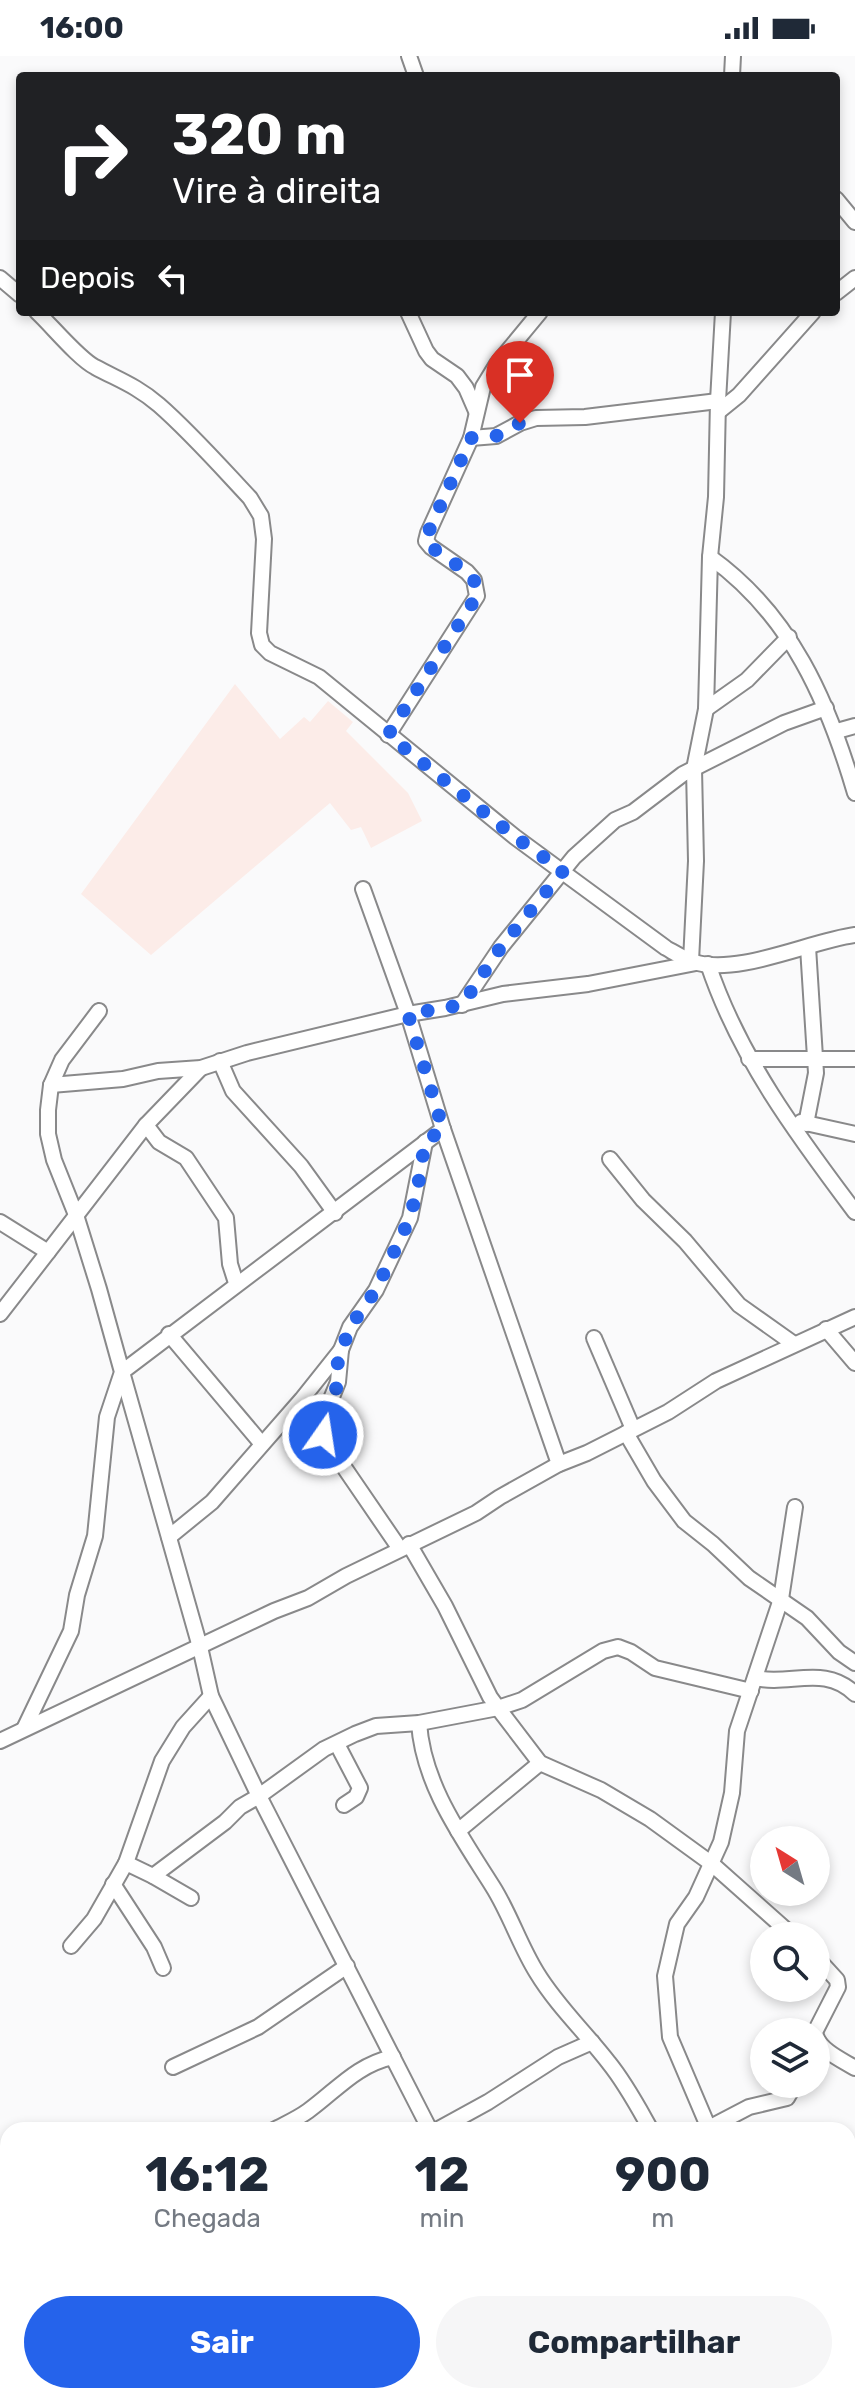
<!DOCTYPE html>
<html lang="pt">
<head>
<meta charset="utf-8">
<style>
	body { margin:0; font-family:Rubik,sans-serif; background:#f6f6f7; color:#1f2937; height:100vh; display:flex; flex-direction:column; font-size:30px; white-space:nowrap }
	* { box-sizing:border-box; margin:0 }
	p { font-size:26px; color:#747a83 }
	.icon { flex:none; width:44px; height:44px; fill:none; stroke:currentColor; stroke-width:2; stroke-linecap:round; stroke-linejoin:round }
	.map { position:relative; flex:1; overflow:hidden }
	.panel { position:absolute; left:0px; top:2066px; width:856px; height:282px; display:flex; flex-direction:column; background:#fff; border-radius:24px 24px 0 0; box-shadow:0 4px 12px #0003 }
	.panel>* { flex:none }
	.banner { position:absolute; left:16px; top:16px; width:824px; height:244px; border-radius:8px; box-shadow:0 4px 12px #0003; background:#202124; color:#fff; overflow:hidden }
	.needle { width:52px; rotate:323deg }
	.controls { position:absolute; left:750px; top:1770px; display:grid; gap:16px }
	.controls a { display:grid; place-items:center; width:80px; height:80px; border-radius:50%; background:#fff; box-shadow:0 4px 12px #0003; font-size:40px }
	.pin { position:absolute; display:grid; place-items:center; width:68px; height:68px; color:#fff; margin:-82px -34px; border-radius:50% 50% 50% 0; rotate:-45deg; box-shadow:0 0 8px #0007 }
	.pin .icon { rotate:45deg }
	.me { position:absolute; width:88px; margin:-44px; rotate:13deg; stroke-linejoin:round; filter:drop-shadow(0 0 6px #0008) }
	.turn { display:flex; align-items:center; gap:28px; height:168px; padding:0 24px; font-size:36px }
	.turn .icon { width:104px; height:104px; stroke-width:2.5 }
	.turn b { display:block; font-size:56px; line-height:68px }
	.then { display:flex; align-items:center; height:76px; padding:0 24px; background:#0003; gap:16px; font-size:30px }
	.eta { display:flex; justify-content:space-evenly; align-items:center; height:136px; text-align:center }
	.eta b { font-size:48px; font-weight:700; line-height:56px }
	.primary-button { display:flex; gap:16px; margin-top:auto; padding:16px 24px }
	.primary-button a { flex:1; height:92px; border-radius:48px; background:#2563eb; color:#fff; font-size:32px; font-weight:700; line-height:92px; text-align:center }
	.primary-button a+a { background:#f6f6f7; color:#1f2937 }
	.status { display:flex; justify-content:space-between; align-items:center; height:56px; padding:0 40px; background:#fff; direction:ltr }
	.status svg { height:22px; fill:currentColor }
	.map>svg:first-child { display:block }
	.industrial { fill:#fcece8 }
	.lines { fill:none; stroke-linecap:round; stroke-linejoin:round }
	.minor-casing { stroke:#89898a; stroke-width:18 }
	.minor { stroke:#fff; stroke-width:14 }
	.route { stroke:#2563eb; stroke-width:14; stroke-dasharray:0 25.2 }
</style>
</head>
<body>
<div class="status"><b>16:00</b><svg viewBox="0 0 49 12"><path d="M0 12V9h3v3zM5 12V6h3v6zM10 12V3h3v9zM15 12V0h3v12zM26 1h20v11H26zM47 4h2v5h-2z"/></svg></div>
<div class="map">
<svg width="855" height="2347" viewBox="0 0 855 2347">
	<rect width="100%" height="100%" fill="#fafafb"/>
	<polygon class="industrial" points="235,628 280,683 304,661 310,666 328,645 353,666 346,675 408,737 422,765 371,792 361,771 351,774 330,747 151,899 81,838"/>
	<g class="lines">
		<defs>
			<g id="minor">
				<polyline points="409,0 416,20"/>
				<polyline points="732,20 733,0"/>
				<polyline points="836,143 855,166"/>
				<polyline points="0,222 20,239"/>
				<polyline points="836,237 855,222"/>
				<path d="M37,256C52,270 79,303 95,311C119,324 137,330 159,349C191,377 220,410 250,442L261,460L264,483L259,577L262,589L270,597L319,621L515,781L666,892C675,897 684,903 694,906C738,920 810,885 855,879"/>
				<polyline points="408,256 426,295 432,303 457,320 466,332 476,355"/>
				<polyline points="718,356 739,339 813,256"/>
				<polyline points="471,382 496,380 520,367 536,362 585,361 718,345"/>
				<path d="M710,501C791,559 828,645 855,737"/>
				<polyline points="706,653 747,624 789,581"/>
				<polyline points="837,675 855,670"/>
				<polyline points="388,679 477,540 474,524 467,516 431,491 426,485 428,477 471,382 483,331 497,308 540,256"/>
				<polyline points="363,833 408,958 443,1073 559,1408"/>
				<polyline points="691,905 696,805 694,713 706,653 710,501 716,441 718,345 723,256"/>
				<path d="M708,908C739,1001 797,1079 855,1156"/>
				<polyline points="462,949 501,891 574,801 615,764 633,756 683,718 784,667 826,652"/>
				<polyline points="749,1003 855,1003"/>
				<polyline points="220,1005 233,1035 301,1110 335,1157"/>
				<polyline points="51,1029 123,1023 158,1015 201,1012 247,997 408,958 445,952 503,938 588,928 696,907"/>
				<polyline points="801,1066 855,1078"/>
				<polyline points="806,1068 816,1017 808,891"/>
				<polyline points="146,1069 159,1086 186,1102 226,1162 230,1208 236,1227"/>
				<polyline points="610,1103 643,1144 685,1185 739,1249 794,1288"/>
				<polyline points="0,1166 48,1196 146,1069 201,1012"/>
				<polyline points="0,1258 48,1196"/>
				<polyline points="826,1273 855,1307"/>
				<polyline points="169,1278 261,1387"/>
				<polyline points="594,1282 633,1373"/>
				<polyline points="341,1294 338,1326 320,1370 335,1398 400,1493"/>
				<polyline points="626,1377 654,1425 684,1465 713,1488 749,1522 807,1562 839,1596 855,1607"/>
				<polyline points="169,1481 212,1446 302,1343 341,1294 350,1271 376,1234 410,1162 425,1086"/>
				<path d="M755,1622C790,1630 825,1608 855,1638"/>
				<polyline points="498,1652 540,1707 601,1734 650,1763 712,1808 793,1880"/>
				<polyline points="498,1652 522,1644 603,1595 618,1591 631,1596 655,1612 751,1635"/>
				<path d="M419,1667C423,1728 461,1780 493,1831C510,1858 520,1890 537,1917C557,1950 586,1977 609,2007C626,2028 638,2051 651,2074"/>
				<polyline points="25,1671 71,1575 77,1539 95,1480 107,1361 122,1316 99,1233 76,1159 54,1104 48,1078 48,1054 51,1029 62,1004 99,955"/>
				<polyline points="0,1685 274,1555 308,1542 346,1520 476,1457 500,1441 559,1408 587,1397 668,1356 716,1325 855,1261"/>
				<polyline points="337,1688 360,1732 356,1741 344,1749"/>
				<polyline points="458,1775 540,1707"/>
				<polyline points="126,1807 153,1820 225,1766 240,1751 259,1740 324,1693 355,1678 376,1670 419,1667 498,1652 490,1641 445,1550 409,1488"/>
				<polyline points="153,1820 191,1842"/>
				<polyline points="113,1828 154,1891 163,1912"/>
				<polyline points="71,1890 94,1863 126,1807 162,1705 183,1671 211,1640"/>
				<polyline points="815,1976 838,1931 837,1924 816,1901"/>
				<path d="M816,1980C821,1995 842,2004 855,2012"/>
				<polyline points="173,2011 258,1971 347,1910"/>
				<path d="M274,2074C285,2068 297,2063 308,2055C337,2034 356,2009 393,2001"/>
				<polyline points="430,2074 259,1740 211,1640 200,1591 122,1316 443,1073"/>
				<polyline points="437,2074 488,2046 558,2001 592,1986"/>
				<polyline points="705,2074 707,2068 670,1981 665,1920 677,1868 696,1841 721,1786 732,1737 737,1675 781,1543 795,1451"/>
				<polyline points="705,2074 749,2051 787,2042 795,2028"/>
				<polyline points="396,2340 400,2347"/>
				<polyline points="590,2340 594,2347"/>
				<polyline points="799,2340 804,2347"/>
				<polyline points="551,2347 566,2340"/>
				<polyline points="725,2347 731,2340"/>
			</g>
		</defs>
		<use href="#minor" class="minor-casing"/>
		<use href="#minor" class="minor"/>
	</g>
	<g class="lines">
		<polyline class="route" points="323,1379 320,1370 336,1334 338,1304 350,1271 376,1234 410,1162 418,1130 425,1086 443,1073 408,958 462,949 501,891 563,815 515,781 388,679 477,540 474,524 467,516 431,491 426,485 428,477 471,382 496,380 520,367"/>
	</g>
</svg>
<div class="controls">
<a><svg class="needle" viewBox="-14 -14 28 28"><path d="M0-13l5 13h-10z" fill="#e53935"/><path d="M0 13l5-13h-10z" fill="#747a83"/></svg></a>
<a><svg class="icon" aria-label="search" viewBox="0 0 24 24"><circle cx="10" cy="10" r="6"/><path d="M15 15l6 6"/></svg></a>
<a><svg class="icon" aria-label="layers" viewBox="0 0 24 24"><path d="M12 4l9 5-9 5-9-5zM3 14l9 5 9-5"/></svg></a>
</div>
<div class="pin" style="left:520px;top:367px;background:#d93025"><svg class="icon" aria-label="arrive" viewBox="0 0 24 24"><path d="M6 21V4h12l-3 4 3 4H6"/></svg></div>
<svg class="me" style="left:323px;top:1379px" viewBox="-20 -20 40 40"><circle r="17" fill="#2563eb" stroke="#fff" stroke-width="3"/><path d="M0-11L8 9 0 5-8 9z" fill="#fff"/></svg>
<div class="banner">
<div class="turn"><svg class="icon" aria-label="right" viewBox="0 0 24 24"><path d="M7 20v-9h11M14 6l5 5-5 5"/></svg><div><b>320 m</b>Vire à direita</div></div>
<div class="then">Depois<svg class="icon" aria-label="left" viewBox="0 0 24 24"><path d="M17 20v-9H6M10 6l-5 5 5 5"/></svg></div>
</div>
<section class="panel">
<div class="eta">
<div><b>16:12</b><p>Chegada</p></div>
<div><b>12</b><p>min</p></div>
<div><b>900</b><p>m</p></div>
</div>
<div class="primary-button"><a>Sair</a><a>Compartilhar</a></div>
</section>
</div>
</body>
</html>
